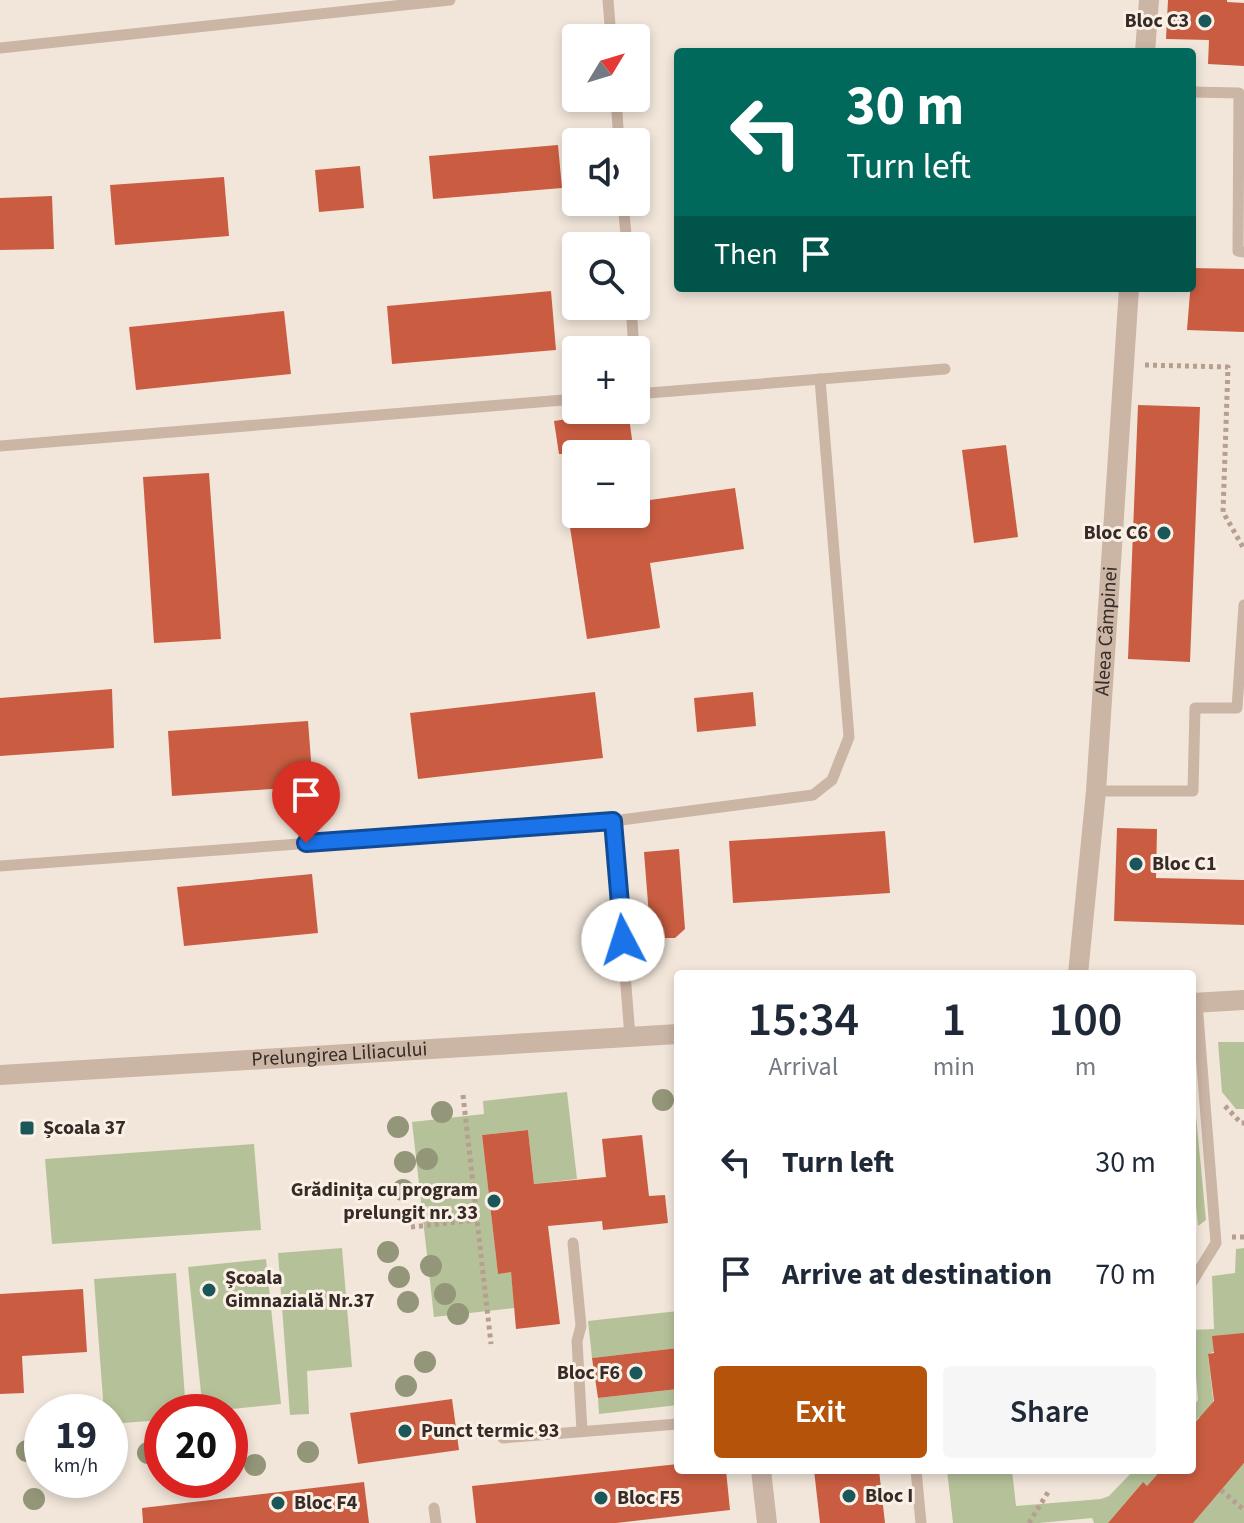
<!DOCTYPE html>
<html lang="en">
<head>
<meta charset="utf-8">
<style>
	body { margin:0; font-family:"Source Sans 3",sans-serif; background:#f6f6f7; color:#1f2937; height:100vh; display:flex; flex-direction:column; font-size:30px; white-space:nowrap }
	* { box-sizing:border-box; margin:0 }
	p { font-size:26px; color:#747a83 }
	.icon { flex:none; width:44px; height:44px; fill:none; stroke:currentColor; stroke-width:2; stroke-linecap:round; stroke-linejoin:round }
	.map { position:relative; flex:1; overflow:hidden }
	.panel { position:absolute; left:674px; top:970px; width:522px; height:504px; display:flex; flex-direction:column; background:#fff; border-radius:8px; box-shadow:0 4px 12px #0003 }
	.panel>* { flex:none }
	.guide { position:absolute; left:674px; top:48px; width:522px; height:244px; border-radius:8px; box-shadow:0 4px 12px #0003; background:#00695c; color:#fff; overflow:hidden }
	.needle { width:52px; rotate:52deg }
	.controls { position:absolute; left:562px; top:24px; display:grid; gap:16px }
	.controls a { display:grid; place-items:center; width:88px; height:88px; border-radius:8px; background:#fff; box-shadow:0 4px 12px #0003; font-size:40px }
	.speed { position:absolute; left:24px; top:1394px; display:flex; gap:16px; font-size:40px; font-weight:700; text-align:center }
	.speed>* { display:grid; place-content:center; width:104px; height:104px; border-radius:50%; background:#fff; box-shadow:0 4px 12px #0003; line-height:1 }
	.speed small { font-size:20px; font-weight:400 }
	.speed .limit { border:12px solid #d22; background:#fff; color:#111 }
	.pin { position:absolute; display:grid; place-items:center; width:68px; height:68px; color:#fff; margin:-82px -34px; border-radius:50% 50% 50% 0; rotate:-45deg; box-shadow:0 0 8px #0007 }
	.pin .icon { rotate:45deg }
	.me { position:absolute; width:88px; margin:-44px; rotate:355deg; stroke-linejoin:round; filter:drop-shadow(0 0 6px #0008) }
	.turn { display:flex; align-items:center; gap:28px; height:168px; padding:0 40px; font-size:36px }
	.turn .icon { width:104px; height:104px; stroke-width:2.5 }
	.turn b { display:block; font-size:56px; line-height:68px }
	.then { display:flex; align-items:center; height:76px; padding:0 40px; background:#0003; gap:16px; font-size:30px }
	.eta { display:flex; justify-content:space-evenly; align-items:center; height:136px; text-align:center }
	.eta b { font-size:48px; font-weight:600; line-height:56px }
	.button { display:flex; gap:16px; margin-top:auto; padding:16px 40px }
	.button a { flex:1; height:92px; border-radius:8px; background:#b45309; color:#fff; font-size:32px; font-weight:600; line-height:92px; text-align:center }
	.button a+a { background:#f6f6f7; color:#1f2937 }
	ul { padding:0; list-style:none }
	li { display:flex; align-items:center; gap:24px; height:112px; padding:0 40px }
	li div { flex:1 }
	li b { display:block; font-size:30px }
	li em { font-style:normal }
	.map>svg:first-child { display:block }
	.green { fill:#b5c299 }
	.building { fill:#ca5d41 }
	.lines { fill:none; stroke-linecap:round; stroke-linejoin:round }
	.path { stroke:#b69f90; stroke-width:5; stroke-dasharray:4 4; stroke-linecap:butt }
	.lane { stroke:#cbb5a5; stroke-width:11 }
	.street { stroke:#cbb5a5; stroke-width:20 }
	.tree { fill:#949679 }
	.route-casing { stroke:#114b97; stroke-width:20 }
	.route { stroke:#1a73e8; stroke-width:14 }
	.poi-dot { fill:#1b5759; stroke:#faf0e6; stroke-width:3 }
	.labels { text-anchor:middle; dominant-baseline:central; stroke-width:6; stroke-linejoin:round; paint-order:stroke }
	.poi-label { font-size:20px; font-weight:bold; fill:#362b27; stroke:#faf0e6; text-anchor:start }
	.street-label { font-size:20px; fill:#362b27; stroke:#faf0e6 }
</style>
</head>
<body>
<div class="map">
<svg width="1244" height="1523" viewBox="0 0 1244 1523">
	<rect width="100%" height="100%" fill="#f2e6da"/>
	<g class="green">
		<polygon points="1218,1042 1244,1042 1244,1109 1236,1109 1222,1092"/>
		<polygon points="1192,1074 1206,1220 1198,1226 1196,1205 1192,1205"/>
		<polygon points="567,1092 577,1179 534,1184 528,1130 482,1135 498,1273 511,1272 515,1308 434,1317 412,1122 484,1114 483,1101"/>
		<polygon points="254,1144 261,1230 52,1244 45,1159"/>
		<polygon points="342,1248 352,1367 307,1371 309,1414 290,1415 278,1253"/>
		<polygon points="1244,1248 1244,1333 1208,1355 1214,1407 1204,1421 1199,1417 1192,1426 1192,1407 1198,1400 1192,1330 1214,1329 1212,1276 1235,1273 1236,1249"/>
		<polygon points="266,1259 281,1404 203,1412 188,1267"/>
		<polygon points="176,1273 186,1412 162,1412 162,1420 110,1424 110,1412 104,1412 94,1279"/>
		<polygon points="678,1311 678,1348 592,1358 588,1321"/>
		<polygon points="678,1389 678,1405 599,1414 598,1398"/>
		<polygon points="1244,1463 1244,1523 1190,1523"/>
		<polygon points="947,1470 1012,1470 1016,1506 1101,1499 1109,1496 1134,1470 1161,1470 1147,1486 1142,1483 1108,1523 1094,1523 1092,1518 1039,1523 953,1523"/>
	</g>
	<g class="building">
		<polygon points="1168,0 1227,0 1227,2 1244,3 1244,66 1208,64 1209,40 1166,39"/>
		<polygon points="558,145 562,188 433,199 429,156"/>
		<polygon points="360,166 364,208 319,212 315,170"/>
		<polygon points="224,177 229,236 115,245 110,185"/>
		<polygon points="52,196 54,249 0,250 0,198"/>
		<polygon points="1192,268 1244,269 1244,332 1187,330"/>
		<polygon points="551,291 556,350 392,364 387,306"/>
		<polygon points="284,311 291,374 136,390 129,327"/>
		<polygon points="1138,405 1200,407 1190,662 1128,659"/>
		<polygon points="628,410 634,454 559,454 554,421"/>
		<polygon points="1006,445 1018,537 974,543 962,450"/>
		<polygon points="209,473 221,639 154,643 143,477"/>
		<polygon points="735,488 744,549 650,563 660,628 587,639 568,514 636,514 636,502"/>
		<polygon points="112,689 114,748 0,756 0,698"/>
		<polygon points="595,692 603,758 418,779 410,713"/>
		<polygon points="753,692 756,726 697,732 694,698"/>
		<polygon points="308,721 313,786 172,796 168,731"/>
		<polygon points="1117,828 1157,829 1156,878 1244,880 1244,925 1114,921"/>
		<polygon points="885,831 890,893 733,903 729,841"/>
		<polygon points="679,849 685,929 675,938 657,938 650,929 644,852"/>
		<polygon points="312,874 318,933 184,946 177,887"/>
		<polygon points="528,1130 534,1184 606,1177 602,1139 642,1135 649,1196 665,1195 668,1223 603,1230 602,1221 548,1226 560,1324 516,1329 511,1272 498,1274 482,1135"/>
		<polygon points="83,1289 87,1352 22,1356 24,1393 0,1394 0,1294"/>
		<polygon points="1244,1333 1244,1463 1193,1523 1108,1523 1143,1482 1147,1486 1161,1470 1192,1470 1192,1426 1214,1401 1208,1354 1214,1353 1212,1336"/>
		<polygon points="678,1348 678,1389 598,1398 592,1358"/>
		<polygon points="452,1399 459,1450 358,1464 350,1413"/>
		<polygon points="678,1464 678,1470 726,1470 730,1510 616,1523 476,1523 472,1486"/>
		<polygon points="814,1470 879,1470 885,1523 820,1523"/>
		<polygon points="364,1482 369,1523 143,1523 142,1508"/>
	</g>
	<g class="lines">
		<g class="path">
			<polyline points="1145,365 1228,367 1223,512 1244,549"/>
			<polyline points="463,1095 491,1344"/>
			<polyline points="1225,1106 1241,1123 1244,1123"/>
			<polyline points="411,1227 477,1220"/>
			<polyline points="1232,1237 1244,1237"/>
			<polyline points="1221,1490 1244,1510"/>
			<polyline points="1029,1523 1050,1489"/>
		</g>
		<g class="lane">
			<polyline points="608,0 611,38"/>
			<polyline points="0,48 450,0"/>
			<polyline points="1192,92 1239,93 1238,251 1244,252"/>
			<polyline points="616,98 619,142"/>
			<polyline points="623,202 627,246"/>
			<polyline points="631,306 634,350"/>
			<polyline points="636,375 637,394"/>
			<polyline points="636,394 945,369"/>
			<polyline points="0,446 576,399"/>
			<polyline points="1096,791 1193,791 1195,708 1237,708 1244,605"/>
			<polyline points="613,821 630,1037"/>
			<polyline points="0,866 613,821 813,795 832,780 849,737 820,379"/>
			<polyline points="573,1243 581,1326 577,1341 582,1431"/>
			<polyline points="1192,1282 1216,1243 1197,1003"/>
			<polyline points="503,1438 678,1424"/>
			<polyline points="916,1470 921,1523"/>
			<polyline points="434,1508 436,1523"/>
		</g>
		<g class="street">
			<polyline points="1145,52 1149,0"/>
			<path id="s1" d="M1078,974L1096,791L1129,288"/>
			<polyline points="1192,1003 1244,1000"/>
			<path id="s2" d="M0,1075L678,1034"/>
			<polyline points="761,1470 767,1523"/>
		</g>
	</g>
	<g class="tree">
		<circle cx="663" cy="1100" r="11"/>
		<circle cx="442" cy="1112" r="11"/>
		<circle cx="398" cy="1127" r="11"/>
		<circle cx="427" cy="1159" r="11"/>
		<circle cx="405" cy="1162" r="11"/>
		<circle cx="403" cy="1190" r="11"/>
		<circle cx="388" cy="1252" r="11"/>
		<circle cx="431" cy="1266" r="11"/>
		<circle cx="399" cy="1277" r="11"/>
		<circle cx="445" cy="1294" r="11"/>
		<circle cx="408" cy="1302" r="11"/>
		<circle cx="458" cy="1314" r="11"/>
		<circle cx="425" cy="1362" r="11"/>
		<circle cx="406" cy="1386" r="11"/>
		<circle cx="27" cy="1451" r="11"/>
		<circle cx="308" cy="1452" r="11"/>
		<circle cx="148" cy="1453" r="11"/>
		<circle cx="255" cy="1465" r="11"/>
		<circle cx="34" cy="1499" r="11"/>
	</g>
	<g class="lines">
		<defs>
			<polyline id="route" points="306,843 613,821 623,940"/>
		</defs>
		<use href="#route" class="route-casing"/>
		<use href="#route" class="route"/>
	</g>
	<g class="poi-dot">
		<circle cx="1205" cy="21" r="8"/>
		<circle cx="1164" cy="533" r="8"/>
		<circle cx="1136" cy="864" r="8"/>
		<rect x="19" y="1120" width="16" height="16" rx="4"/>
		<circle cx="494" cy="1201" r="8"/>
		<circle cx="209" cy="1290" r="8"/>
		<circle cx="636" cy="1373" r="8"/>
		<circle cx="405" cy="1431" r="8"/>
		<circle cx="849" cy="1496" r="8"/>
		<circle cx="601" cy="1498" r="8"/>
		<circle cx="278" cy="1503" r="8"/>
	</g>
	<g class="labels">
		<g class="poi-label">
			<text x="1189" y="21" text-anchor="end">Bloc C3</text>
			<text x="1148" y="533" text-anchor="end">Bloc C6</text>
			<text x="1152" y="864">Bloc C1</text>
			<text x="43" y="1128">Școala 37</text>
			<text x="478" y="1190" text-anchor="end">Grădinița cu program<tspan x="478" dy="23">prelungit nr. 33</tspan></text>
			<text x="225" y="1278">Școala<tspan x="225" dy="23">Gimnazială Nr.37</tspan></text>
			<text x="620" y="1373" text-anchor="end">Bloc F6</text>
			<text x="421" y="1431">Punct termic 93</text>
			<text x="865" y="1496">Bloc I</text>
			<text x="617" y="1498">Bloc F5</text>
			<text x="294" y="1503">Bloc F4</text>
		</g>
		<g class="street-label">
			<text stroke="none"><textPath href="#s1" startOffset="344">Aleea Câmpinei</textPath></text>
			<text stroke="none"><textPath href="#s2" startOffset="340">Prelungirea Liliacului</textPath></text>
		</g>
	</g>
</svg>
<div class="controls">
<a><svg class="needle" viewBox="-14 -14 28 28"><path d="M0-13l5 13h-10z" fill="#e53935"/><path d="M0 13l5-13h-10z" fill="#747a83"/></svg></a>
<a><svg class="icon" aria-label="sound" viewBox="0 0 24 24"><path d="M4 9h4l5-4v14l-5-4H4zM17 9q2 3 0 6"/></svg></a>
<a><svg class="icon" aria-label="search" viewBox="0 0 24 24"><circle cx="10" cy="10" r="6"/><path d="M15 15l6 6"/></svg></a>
<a>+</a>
<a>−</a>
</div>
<div class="speed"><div>19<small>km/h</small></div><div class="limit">20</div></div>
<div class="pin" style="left:306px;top:843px;background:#d93025"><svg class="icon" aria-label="arrive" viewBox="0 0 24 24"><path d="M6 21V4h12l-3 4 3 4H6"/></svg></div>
<svg class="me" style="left:623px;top:940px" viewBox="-20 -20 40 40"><circle r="19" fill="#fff"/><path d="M0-13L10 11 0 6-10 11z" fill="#1a73e8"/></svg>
<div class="guide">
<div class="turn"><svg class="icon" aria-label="left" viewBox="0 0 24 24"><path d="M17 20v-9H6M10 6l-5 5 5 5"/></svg><div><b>30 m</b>Turn left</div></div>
<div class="then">Then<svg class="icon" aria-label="arrive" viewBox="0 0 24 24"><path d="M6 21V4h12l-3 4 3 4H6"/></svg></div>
</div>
<section class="panel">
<div class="eta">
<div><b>15:34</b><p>Arrival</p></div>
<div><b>1</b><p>min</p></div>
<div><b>100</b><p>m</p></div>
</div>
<ul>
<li><svg class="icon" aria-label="left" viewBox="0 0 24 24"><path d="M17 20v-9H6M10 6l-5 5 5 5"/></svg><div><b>Turn left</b></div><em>30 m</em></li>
<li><svg class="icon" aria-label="arrive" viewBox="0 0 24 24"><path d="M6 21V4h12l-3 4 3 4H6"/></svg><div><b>Arrive at destination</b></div><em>70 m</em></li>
</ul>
<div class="button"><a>Exit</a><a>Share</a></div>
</section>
</div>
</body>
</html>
